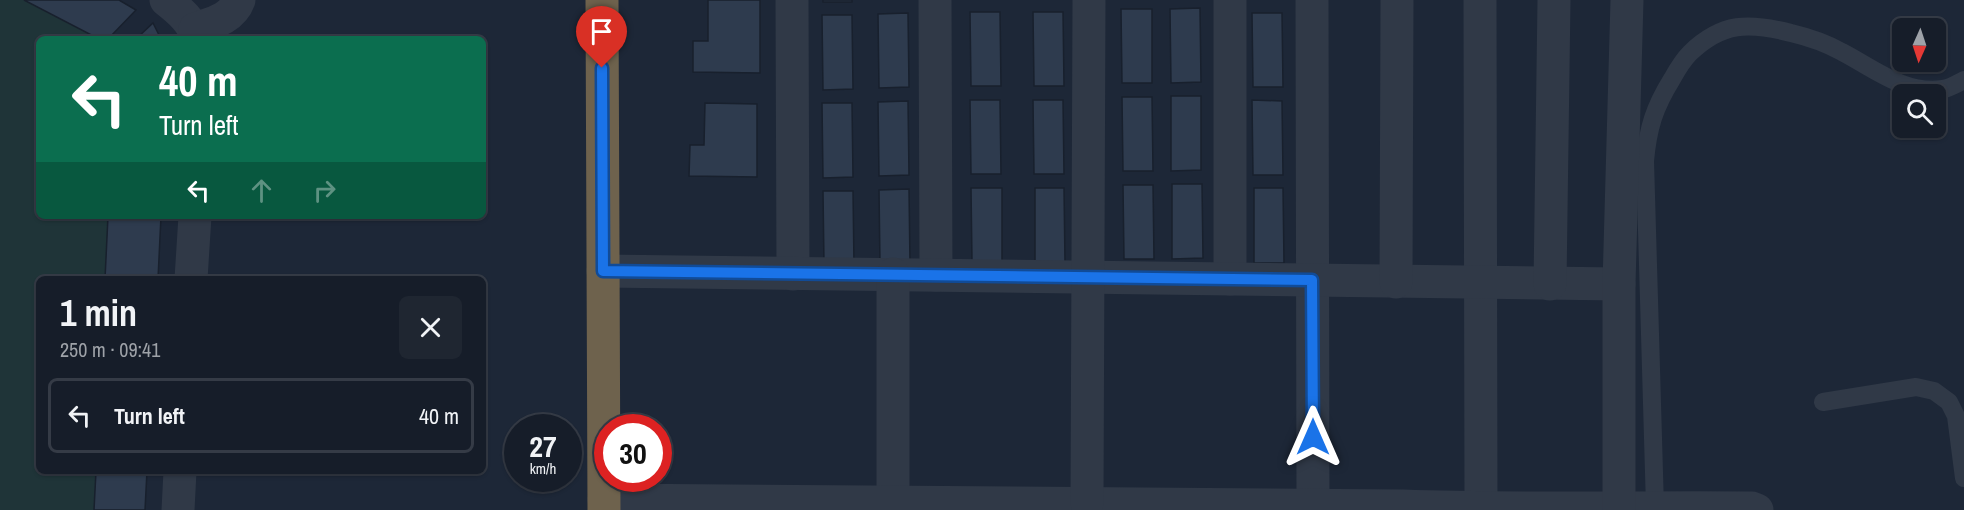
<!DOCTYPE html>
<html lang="en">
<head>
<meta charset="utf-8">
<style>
	body { margin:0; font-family:"Archivo Narrow",sans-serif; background:#1f2631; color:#f1f3f6; height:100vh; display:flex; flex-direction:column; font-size:22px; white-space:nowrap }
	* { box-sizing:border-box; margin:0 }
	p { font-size:20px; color:#9ea2a8 }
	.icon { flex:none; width:33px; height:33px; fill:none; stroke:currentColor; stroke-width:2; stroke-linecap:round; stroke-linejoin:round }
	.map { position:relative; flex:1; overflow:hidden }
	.drawer { position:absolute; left:36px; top:276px; width:450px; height:198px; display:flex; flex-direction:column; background:#161d29; border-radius:9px; box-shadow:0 2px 4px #0004,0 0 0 2px #353b46 }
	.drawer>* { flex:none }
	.guide { position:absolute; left:36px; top:36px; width:450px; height:183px; border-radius:9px; box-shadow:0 2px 4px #0004,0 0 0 2px #353b46; background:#0b6e4f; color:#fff; overflow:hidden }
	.needle { width:39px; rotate:183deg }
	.controls { position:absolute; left:1892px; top:18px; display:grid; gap:12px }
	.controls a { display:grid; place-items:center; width:54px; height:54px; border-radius:9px; background:#161d29; box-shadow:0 2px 4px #0004,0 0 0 2px #353b46; font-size:30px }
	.speed { position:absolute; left:504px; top:414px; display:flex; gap:12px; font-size:30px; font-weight:700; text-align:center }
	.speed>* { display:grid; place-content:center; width:78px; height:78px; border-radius:50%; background:#161d29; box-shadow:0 2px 4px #0004,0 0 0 2px #353b46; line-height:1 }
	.speed small { font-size:15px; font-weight:400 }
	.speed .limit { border:9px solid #d22; background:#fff; color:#111 }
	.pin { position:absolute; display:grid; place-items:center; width:51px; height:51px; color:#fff; margin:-62px -26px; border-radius:50% 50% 50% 0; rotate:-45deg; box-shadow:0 0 6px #0007 }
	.pin .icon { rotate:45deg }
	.me { position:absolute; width:66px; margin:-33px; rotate:0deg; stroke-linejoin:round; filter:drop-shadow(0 0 4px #0008) }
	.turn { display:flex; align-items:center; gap:21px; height:126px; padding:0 24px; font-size:27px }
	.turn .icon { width:78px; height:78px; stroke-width:2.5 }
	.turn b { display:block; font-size:42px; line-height:51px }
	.lanes { display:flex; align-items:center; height:57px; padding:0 24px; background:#0003; justify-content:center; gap:30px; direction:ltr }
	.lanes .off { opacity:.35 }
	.round { display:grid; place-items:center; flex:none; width:63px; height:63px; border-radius:9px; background:#1f2631 }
	.headline { display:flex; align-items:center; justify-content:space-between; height:102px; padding:0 24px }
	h1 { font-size:36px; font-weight:700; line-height:45px }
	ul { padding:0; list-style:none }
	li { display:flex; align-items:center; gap:18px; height:75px; margin:0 12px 9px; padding:0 12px; border:3px solid #353b46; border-radius:9px }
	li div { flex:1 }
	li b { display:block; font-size:22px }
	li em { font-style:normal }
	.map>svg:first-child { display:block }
	.green { fill:#1f3438 }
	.building { fill:#2e3b4e; stroke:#18202d; stroke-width:1.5 }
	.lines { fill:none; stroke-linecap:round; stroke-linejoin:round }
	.lane { stroke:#303947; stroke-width:18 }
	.street { stroke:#303947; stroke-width:33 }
	.highway { stroke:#6e624d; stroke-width:33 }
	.route-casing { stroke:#114b97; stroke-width:15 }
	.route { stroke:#1a73e8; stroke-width:10 }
</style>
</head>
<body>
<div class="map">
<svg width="1964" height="510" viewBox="0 0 1964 510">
	<rect width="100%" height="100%" fill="#1d2737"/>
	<polygon class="green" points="0,0 119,0 136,10 108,39 39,39 39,216 161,216 158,279 39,279 39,471 147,471 145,510 0,510"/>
	<g class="building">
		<polygon points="24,0 119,0 136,10 108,39 99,39"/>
		<polygon points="708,0 760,0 760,73 693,72 693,41 708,41"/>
		<rect x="823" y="0" width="29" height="2"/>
		<polygon points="1200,8 1201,82 1171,83 1170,9"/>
		<polygon points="1121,9 1152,9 1152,83 1122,83"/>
		<polygon points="970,12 1000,12 1001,86 971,86"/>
		<polygon points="1033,12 1063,12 1064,86 1034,86"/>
		<polygon points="908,13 909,87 879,88 878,14"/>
		<polygon points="1252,13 1282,13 1283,87 1253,87"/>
		<polygon points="822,15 852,15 853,89 823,90"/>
		<polygon points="153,23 161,39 136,39"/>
		<polygon points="1171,96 1201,96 1201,170 1171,171"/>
		<polygon points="1122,97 1152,97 1153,171 1123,171"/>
		<polygon points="970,100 1000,100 1001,174 971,174"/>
		<polygon points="1033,100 1063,100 1064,174 1034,174"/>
		<polygon points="1252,100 1282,101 1283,175 1253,175"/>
		<polygon points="908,101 909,175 879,176 878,102"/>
		<polygon points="705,103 757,104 757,177 689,176 690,145 704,145"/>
		<polygon points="822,103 852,103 853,177 823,178"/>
		<polygon points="1172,184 1202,184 1203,258 1172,259"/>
		<polygon points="1123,185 1153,185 1154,259 1124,259"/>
		<polygon points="971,188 1002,188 1002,262 972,262"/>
		<polygon points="1035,188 1064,188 1065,262 1035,262"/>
		<polygon points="1254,188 1283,188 1284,263 1254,263"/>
		<polygon points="909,189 910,263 880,264 879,190"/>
		<polygon points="823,191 853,191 854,265 824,265"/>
		<polygon points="108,216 161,216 158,279 105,279"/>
		<polygon points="96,471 147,471 145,510 94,510"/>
	</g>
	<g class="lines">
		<g class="lane">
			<polyline points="1823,402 1916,387 1934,391 1949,402 1956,416 1964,478"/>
			<path d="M1655,507L1645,161C1648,128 1654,108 1672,79C1677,70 1682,61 1690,53C1722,22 1749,22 1791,33C1808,37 1826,43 1842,52C1873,68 1905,95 1943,89C1950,88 1958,83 1964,80"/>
		</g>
		<g class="street">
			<path d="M166,0C180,11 192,21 198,39"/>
			<polyline points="792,0 793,274"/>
			<polyline points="935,0 936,275"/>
			<polyline points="1230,0 1230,279"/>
			<polyline points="1312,0 1313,510"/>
			<polyline points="1480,0 1481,509"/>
			<path d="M195,29C212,23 232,19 239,0"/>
			<polyline points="603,271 1619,284"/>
			<polyline points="893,274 893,502"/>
			<polyline points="191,279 195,216"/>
			<polyline points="1396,282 1397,0"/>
			<polyline points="1550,284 1554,0"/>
			<path d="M604,500L1403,506C1519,510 1636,507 1752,508L1757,510"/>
			<polyline points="1087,503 1089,0"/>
			<polyline points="1619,507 1619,284 1627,0"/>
			<polyline points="178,510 180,471"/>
		</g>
		<polyline class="highway" points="602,0 604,510"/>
	</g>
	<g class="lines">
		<defs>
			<polyline id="route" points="602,68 603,271 1312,280 1313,437"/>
		</defs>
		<use href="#route" class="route-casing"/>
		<use href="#route" class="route"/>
	</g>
</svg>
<div class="controls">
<a><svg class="needle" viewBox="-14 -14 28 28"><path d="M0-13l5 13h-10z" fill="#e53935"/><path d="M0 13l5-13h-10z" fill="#9ea2a8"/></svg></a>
<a><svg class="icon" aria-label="search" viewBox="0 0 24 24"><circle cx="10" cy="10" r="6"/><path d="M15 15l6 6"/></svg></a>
</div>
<div class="speed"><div>27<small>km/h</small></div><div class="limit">30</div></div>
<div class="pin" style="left:602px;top:68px;background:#d93025"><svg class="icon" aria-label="arrive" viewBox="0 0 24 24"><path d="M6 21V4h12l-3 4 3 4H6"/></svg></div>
<svg class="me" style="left:1313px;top:437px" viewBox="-20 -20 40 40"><path d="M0-17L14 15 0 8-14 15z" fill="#1a73e8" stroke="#fff" stroke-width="4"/></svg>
<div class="guide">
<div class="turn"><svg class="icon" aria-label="left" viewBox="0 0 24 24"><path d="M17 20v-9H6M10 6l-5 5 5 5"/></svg><div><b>40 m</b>Turn left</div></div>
<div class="lanes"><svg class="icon" aria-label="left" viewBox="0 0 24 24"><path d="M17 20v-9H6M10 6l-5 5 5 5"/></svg><svg class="icon off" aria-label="ahead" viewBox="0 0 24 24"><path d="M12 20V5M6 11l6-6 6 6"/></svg><svg class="icon off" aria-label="right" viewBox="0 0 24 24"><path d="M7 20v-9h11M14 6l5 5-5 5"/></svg></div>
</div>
<section class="drawer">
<div class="headline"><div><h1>1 min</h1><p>250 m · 09:41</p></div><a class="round"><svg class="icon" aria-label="close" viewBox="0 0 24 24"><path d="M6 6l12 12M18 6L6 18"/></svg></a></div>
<ul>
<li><svg class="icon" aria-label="left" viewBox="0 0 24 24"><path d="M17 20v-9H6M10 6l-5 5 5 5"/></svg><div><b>Turn left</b></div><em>40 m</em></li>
</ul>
</section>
</div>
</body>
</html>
